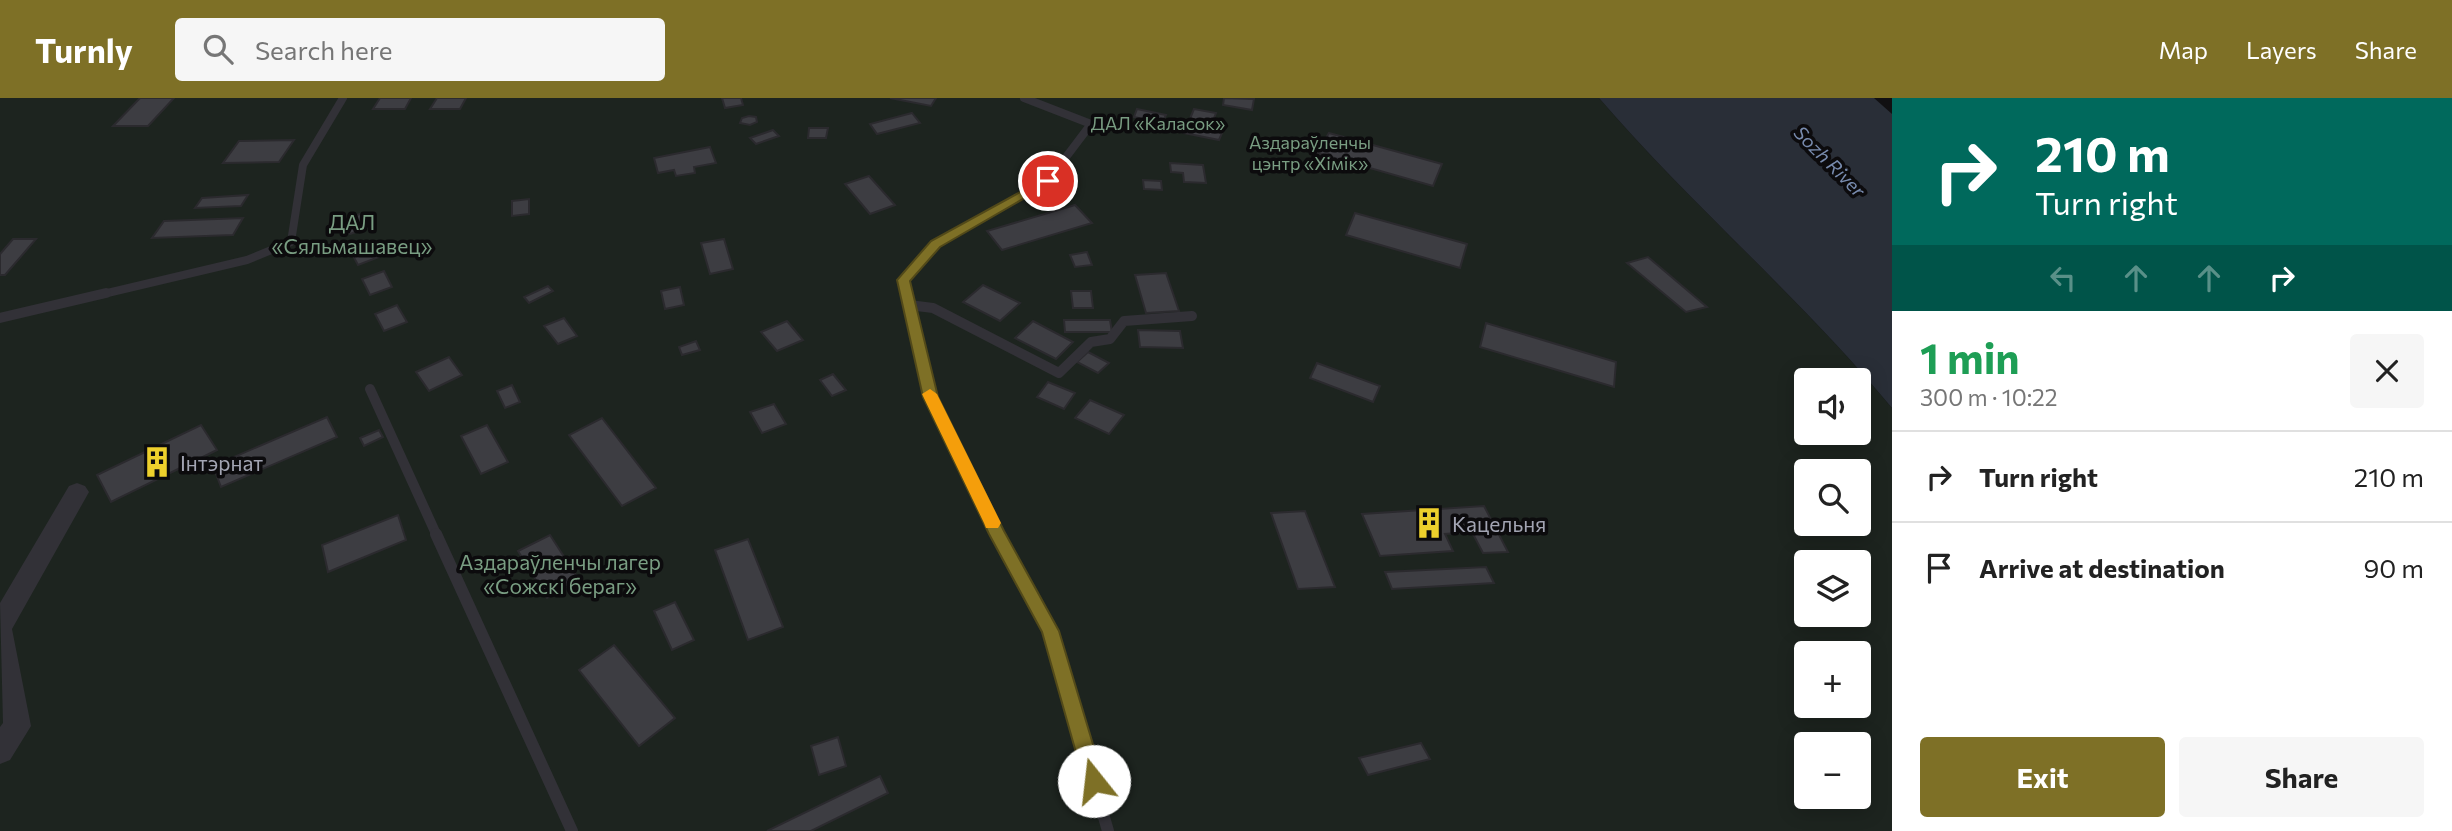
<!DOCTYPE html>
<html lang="en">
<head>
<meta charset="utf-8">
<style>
	body { margin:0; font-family:Commissioner,sans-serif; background:#f6f6f6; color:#222; height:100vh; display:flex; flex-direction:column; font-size:26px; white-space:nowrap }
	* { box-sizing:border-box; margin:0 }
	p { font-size:23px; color:#767676 }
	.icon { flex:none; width:38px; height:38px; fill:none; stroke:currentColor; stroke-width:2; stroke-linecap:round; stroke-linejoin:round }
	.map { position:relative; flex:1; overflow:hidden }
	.panel { display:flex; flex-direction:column; background:#fff; width:560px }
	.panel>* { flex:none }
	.hud { background:#00695c; color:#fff; overflow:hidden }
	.fabs { position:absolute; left:1794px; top:270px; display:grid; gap:14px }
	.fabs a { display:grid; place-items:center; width:77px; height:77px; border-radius:7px; background:#fff; box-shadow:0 4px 18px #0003; font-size:35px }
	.pin { position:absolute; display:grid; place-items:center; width:60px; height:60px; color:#fff; margin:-30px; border:4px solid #fff; border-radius:50%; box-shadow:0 2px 7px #0007 }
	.me { position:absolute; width:77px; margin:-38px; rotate:344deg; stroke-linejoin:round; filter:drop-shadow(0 0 5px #0008) }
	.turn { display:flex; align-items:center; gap:24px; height:147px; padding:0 28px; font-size:32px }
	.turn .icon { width:91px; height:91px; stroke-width:2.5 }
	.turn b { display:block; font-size:49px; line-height:60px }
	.lanes { display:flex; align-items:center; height:66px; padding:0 28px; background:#0003; justify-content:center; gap:35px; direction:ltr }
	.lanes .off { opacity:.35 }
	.round { display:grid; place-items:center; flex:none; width:74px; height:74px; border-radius:7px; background:#f6f6f6 }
	.summary { display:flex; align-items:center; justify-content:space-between; height:119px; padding:0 28px }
	h1 { font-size:42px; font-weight:700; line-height:52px; color:#1e9e55 }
	.action { display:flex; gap:14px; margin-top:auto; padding:14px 28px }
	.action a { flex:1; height:80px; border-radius:7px; background:#7e7026; color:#fff; font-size:28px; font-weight:700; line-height:80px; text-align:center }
	.action a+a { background:#f6f6f6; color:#222 }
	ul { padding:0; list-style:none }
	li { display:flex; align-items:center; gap:21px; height:91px; padding:0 28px; border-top:2px solid #e0e0e0 }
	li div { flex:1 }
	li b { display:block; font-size:26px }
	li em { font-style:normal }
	header { display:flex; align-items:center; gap:42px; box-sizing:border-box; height:98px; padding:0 35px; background:#7e7026; color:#fff }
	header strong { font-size:33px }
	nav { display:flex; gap:38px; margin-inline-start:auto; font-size:24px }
	.search { width:490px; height:63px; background:#f6f6f6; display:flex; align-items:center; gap:18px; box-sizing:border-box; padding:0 24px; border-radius:7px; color:#767676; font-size:26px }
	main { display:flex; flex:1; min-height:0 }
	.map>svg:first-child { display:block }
	.green { fill:#1d241f; fill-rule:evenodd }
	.water { fill:#292e37 }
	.building { fill:#3d3d42; stroke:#2b2a2e; stroke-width:2 }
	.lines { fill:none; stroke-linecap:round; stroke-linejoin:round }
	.service-far2 { stroke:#323137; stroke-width:8 }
	.service-far1 { stroke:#323137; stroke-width:10 }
	.service { stroke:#323137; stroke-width:12 }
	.minor { fill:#323137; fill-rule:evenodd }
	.route { fill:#7e7026; stroke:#524919; stroke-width:2 }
	.slow { fill:#f59e0b }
	.labels { text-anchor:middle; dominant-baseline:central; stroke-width:7; stroke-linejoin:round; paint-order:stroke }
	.far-park-label { font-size:18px; fill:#799d82; stroke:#0c0b0d }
	.far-water-label { font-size:19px; font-style:italic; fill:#788bae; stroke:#0c0b0d }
	.park-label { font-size:21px; fill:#799d82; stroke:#0c0b0d }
	.poi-label { font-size:21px; fill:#a2a4b2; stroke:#0c0b0d; text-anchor:start }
</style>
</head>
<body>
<header>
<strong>Turnly</strong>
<div class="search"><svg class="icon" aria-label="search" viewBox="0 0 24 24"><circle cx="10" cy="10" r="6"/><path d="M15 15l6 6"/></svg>Search here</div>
<nav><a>Map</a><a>Layers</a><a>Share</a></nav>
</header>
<main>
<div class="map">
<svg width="1892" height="733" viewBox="0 0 1892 733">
	<rect width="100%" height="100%" fill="#111012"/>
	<path class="green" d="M0,0H1599C1692,108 1801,200 1892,310V733H0ZM1806,282H1858V334H1806ZM1806,373H1858V425H1806ZM1806,464H1858V516H1806ZM1806,555H1858V607H1806ZM1806,646H1858V698H1806Z"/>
	<path class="water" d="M1599,0H1874L1892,16V310C1801,200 1692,108 1599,0Z"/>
	<g class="building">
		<polygon points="140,0 174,0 148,28 113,28"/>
		<polygon points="380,0 411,0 405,11 373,11"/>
		<polygon points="437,0 466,0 460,11 430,11"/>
		<polygon points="722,0 741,0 743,7 725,10"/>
		<polygon points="890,0 936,0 931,8"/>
		<polygon points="1224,0 1254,1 1252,12 1223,7"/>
		<polygon points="1137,11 1166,17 1162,25 1134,19"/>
		<polygon points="1194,11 1216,15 1209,33 1222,35 1219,42 1184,35"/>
		<polygon points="912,15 920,25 877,36 870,26"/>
		<polygon points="749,18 756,19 757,24 750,27 740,25 742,20"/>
		<polygon points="809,30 828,30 826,40 808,40"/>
		<polygon points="773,32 779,38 756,46 750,40"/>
		<polygon points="1329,35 1442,66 1433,88 1317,55"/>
		<polygon points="294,42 279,64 223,65 239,43"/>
		<polygon points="710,49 716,65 694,69 695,75 676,78 674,72 658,75 654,60"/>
		<polygon points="1170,65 1203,67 1206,85 1184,84 1183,75 1171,74"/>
		<polygon points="869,78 895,107 870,116 845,86"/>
		<polygon points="1143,82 1161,83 1162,92 1144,91"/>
		<polygon points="248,97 241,108 195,110 202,100"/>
		<polygon points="529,101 529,116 512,118 512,103"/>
		<polygon points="1075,107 1092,125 1002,152 987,133"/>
		<polygon points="363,115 370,129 350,136 342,122"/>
		<polygon points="1355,115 1467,146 1460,170 1346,137"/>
		<polygon points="243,120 233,137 152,140 164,123"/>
		<polygon points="13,141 36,141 5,177 0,177 0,156"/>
		<polygon points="724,141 733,171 710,176 701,145"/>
		<polygon points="371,144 379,159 358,167 350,152"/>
		<polygon points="1087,154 1092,167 1075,169 1070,157"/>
		<polygon points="1648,159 1707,209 1686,214 1627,165"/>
		<polygon points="384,173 392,189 370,197 362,181"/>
		<polygon points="1166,175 1179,213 1146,215 1135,177"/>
		<polygon points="983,187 1020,205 1000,223 963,204"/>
		<polygon points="548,188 553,193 529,205 524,199"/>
		<polygon points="680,189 684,207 665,211 661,193"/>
		<polygon points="1071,193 1091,193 1093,210 1073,210"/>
		<polygon points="397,207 407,224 384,233 375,216"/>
		<polygon points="564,220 577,238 558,246 544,228"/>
		<polygon points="1064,222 1110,222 1112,234 1065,234"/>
		<polygon points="787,223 803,242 777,253 761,234"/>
		<polygon points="1033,223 1073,244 1056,261 1015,240"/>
		<polygon points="1486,225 1616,264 1614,289 1480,249"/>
		<polygon points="1138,232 1180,233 1183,250 1140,249"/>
		<polygon points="696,243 700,252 682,257 679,249"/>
		<polygon points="1088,254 1109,265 1098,275 1077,264"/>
		<polygon points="449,259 462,277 429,293 416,274"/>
		<polygon points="1317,265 1380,288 1373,304 1310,280"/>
		<polygon points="833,276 846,292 832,298 820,282"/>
		<polygon points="1048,284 1075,295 1064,311 1037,299"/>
		<polygon points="512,287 520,304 505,310 497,293"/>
		<polygon points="1090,302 1124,317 1109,336 1075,320"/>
		<polygon points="774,306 786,326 762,335 750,314"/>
		<polygon points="327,319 337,339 221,389 213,368"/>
		<polygon points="602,320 656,390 622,408 569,337"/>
		<polygon points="201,327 217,352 111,404 97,377"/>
		<polygon points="487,327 508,364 481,376 461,338"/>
		<polygon points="379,332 383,339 364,348 360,340"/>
		<polygon points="1484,408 1508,454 1483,455 1472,434 1445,436 1453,453 1380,458 1362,416"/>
		<polygon points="1305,413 1335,489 1298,491 1271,415"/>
		<polygon points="398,417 406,442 328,474 322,447"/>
		<polygon points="550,437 579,482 547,500 518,453"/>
		<polygon points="748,441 783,529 748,542 715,452"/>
		<polygon points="1486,469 1494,485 1392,491 1385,474"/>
		<polygon points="675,504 694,542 672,552 654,513"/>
		<polygon points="614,547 675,620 639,648 579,572"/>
		<polygon points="838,639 846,668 819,677 811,648"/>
		<polygon points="1421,645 1430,661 1368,677 1359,660"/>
		<polygon points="880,678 888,695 811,733 767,733"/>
	</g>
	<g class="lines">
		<g class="service-far2">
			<polyline points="99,197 247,162 291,144 303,67 343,0"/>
			<polyline points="906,197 903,182 936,146 1048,83 1091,26 1024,0"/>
		</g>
		<g class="service-far1">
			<polyline points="906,195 930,299 999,438"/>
			<polyline points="909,207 933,210 1059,275 1091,244 1110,241 1124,223 1192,218"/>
			<polyline points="0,220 106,195"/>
			<polyline points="370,291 437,438"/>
		</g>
		<g class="service">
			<polyline points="436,436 572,733"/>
			<polyline points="998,436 1050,533 1108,733"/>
		</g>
		<polygon class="minor" points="77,385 85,388 89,394 12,531 31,628 10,662 0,666 0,629 3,625 0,505 69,388"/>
	</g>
	<polygon class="route" points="1044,81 1054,83 940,149 910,183 938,299 1004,433 1059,533 1104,683 1101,690 1094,693 1087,690 1084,683 1042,534 989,436 923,299 897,182 931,143"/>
	<polygon class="slow" points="930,291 937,296 1001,425 998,430 986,430 984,425 922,296"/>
	<defs>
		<symbol id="building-bare" viewBox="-9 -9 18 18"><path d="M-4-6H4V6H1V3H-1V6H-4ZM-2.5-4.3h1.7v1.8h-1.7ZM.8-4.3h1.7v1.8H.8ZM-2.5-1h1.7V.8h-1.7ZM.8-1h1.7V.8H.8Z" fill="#eed02c" stroke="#0c0b0d" stroke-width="2.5" paint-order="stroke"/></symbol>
	</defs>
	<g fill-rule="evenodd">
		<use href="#building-bare" x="135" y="342" width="44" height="44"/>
		<use href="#building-bare" x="1407" y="403" width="44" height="44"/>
	</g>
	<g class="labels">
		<g class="far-park-label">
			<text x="1158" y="25">ДАЛ «Каласок»</text>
			<text x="1310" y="44">Аздараўленчы<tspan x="1310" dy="21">цэнтр «Хімік»</tspan></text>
		</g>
		<g class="far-water-label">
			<text transform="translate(1830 63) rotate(45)">Sozh River</text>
		</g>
		<g class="park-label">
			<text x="352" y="123">ДАЛ<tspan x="352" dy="24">«Сяльмашавец»</tspan></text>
			<text x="560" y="463">Аздараўленчы лагер<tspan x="560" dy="24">«Сожскі бераг»</tspan></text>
		</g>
		<g class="poi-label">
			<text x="180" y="364">Інтэрнат</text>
			<text x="1452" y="425">Кацельня</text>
		</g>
	</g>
</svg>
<div class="fabs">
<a><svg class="icon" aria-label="sound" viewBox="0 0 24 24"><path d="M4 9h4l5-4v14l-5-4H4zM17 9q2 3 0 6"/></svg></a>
<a><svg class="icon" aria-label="search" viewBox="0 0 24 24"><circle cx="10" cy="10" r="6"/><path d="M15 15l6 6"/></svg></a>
<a><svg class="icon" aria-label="layers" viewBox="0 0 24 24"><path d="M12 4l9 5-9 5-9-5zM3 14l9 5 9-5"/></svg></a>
<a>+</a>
<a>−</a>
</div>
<div class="pin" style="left:1048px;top:83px;background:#d93025"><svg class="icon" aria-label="arrive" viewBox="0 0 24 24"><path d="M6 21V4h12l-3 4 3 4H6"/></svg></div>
<svg class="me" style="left:1094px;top:683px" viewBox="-20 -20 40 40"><circle r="19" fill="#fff"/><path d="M0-13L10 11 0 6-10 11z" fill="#7e7026"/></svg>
</div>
<section class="panel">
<div class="hud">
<div class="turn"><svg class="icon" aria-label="right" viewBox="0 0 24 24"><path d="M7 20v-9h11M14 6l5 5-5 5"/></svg><div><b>210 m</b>Turn right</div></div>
<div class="lanes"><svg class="icon off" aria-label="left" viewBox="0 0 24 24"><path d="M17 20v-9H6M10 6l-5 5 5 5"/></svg><svg class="icon off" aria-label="ahead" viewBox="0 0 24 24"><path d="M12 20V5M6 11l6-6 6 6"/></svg><svg class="icon off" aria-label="ahead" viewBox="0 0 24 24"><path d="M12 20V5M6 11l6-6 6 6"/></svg><svg class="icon" aria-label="right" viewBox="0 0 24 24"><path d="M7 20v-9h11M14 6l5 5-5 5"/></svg></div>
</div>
<div class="summary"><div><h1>1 min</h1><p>300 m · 10:22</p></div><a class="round"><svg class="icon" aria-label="close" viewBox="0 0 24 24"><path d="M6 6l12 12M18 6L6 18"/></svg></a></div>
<ul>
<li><svg class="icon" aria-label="right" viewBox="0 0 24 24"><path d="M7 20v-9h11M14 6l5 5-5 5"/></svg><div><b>Turn right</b></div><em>210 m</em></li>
<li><svg class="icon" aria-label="arrive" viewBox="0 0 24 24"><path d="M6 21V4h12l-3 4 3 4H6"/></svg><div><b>Arrive at destination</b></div><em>90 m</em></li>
</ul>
<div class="action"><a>Exit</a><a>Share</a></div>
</section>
</main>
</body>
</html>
